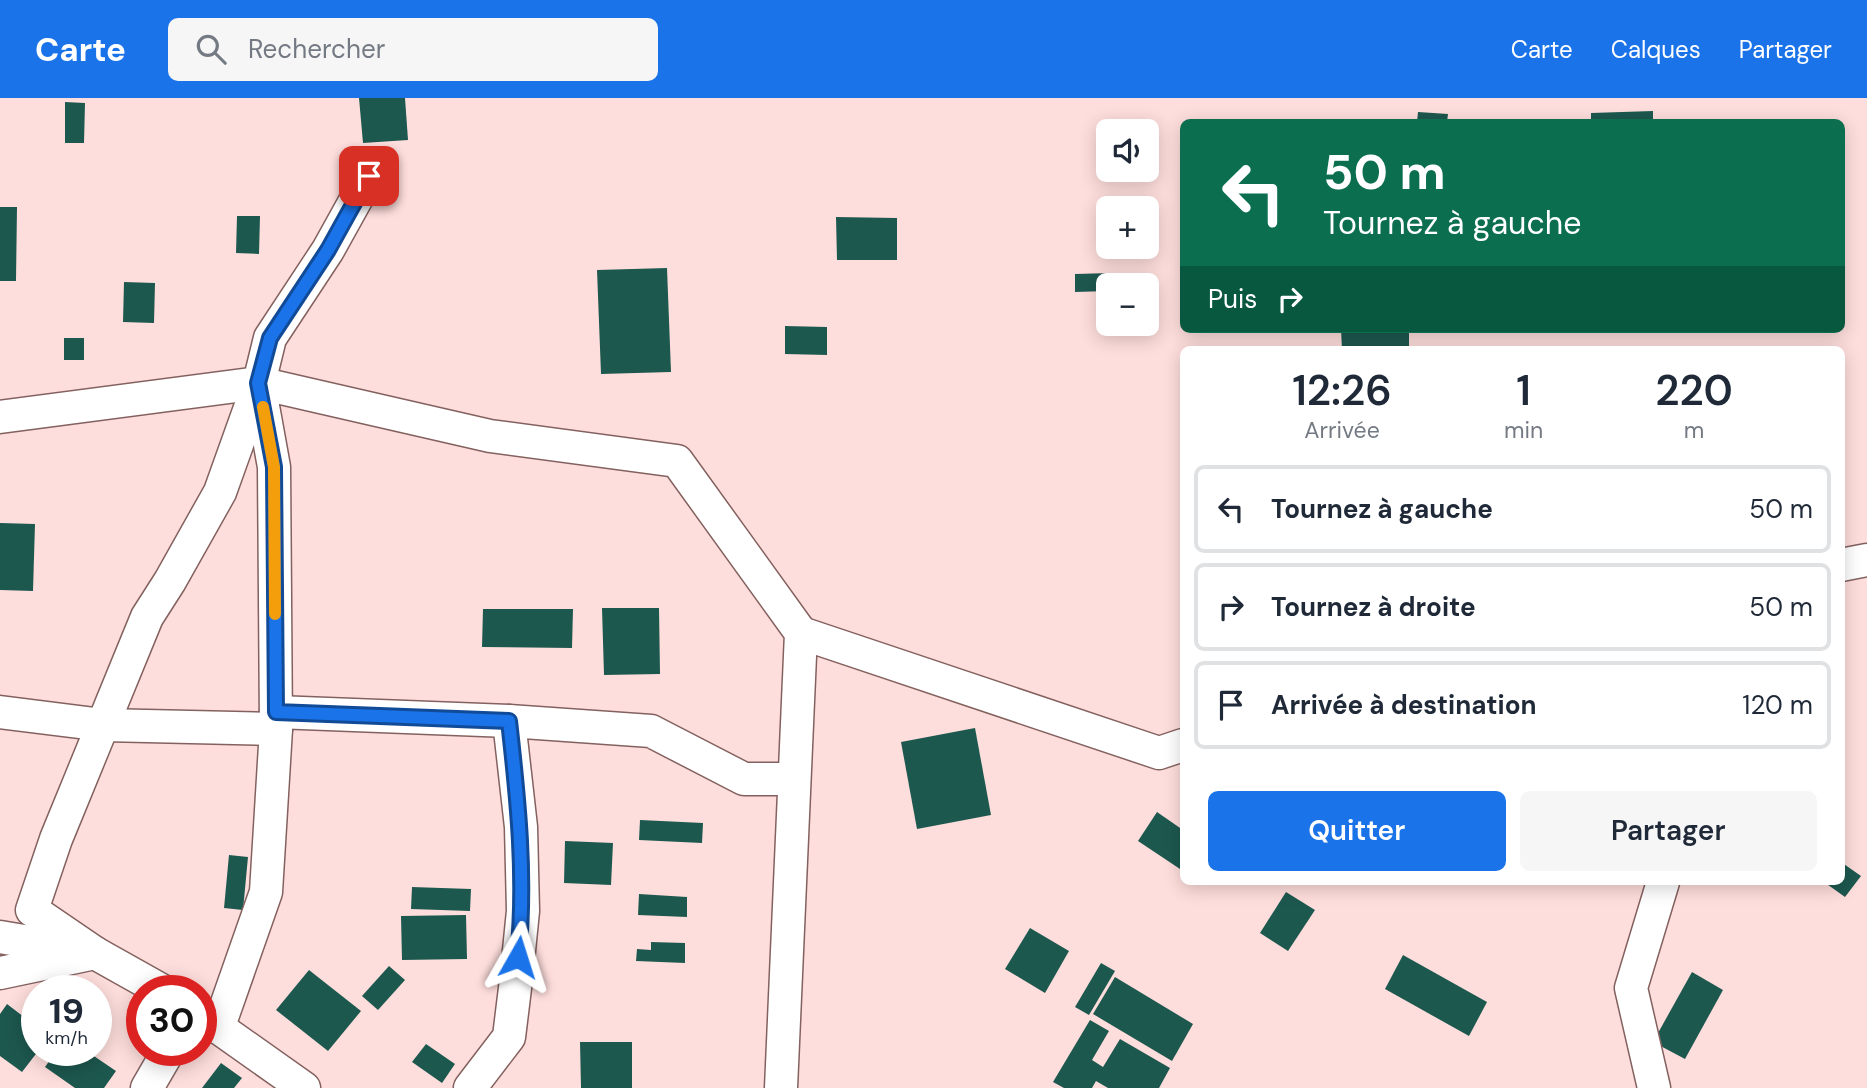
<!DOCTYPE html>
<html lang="fr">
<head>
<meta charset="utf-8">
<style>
	body { margin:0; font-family:"DM Sans",sans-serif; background:#f6f6f7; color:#1f2937; height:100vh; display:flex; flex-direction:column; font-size:26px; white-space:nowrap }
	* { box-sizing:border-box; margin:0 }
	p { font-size:23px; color:#747a83 }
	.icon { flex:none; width:38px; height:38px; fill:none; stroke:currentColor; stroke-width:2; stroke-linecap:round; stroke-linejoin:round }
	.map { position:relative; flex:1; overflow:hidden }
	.side { position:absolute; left:1180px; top:248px; width:665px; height:539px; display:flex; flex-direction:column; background:#fff; border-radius:10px; box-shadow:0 4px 18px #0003 }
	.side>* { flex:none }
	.hud { position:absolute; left:1180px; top:21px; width:665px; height:214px; border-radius:10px; box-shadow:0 4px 18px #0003; background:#0b6e4f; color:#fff; overflow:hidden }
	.buttons { position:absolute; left:1096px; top:21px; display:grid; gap:14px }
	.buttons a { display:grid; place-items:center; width:63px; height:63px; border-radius:10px; background:#fff; box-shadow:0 4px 18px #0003; font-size:35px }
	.speed { position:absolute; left:21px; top:877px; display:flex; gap:14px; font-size:35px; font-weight:700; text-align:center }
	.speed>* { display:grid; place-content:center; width:91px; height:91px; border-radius:50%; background:#fff; box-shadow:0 4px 18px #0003; line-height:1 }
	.speed small { font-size:18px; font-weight:400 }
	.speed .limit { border:10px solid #d22; background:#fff; color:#111 }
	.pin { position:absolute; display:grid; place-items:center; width:60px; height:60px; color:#fff; margin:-30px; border-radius:14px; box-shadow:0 4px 10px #0006 }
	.me { position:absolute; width:77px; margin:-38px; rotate:6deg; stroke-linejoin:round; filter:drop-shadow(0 0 5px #0008) }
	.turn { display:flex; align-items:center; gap:24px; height:147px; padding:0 28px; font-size:32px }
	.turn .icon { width:91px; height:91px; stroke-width:2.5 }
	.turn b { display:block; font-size:49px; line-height:60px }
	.then { display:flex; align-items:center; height:66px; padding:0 28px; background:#0003; gap:14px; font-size:26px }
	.eta { display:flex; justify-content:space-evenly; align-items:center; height:119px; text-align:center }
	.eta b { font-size:42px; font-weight:600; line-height:49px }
	.button { display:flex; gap:14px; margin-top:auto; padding:14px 28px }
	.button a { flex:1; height:80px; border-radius:10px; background:#1a73e8; color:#fff; font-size:28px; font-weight:600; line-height:80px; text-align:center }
	.button a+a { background:#f6f6f7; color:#1f2937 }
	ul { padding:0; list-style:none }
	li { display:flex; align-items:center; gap:21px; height:88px; margin:0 14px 10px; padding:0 14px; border:4px solid #e0e1e3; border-radius:10px }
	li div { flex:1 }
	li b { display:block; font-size:26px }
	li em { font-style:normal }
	header { display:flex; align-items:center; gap:42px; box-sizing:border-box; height:98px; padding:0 35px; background:#1a73e8; color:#fff }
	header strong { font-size:33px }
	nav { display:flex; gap:38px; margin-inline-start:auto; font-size:24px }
	.search { width:490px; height:63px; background:#f6f6f7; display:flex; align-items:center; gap:18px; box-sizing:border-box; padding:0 24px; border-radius:10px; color:#747a83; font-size:26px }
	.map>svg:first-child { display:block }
	.building { fill:#1d584f }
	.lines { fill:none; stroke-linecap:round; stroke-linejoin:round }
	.minor-casing { stroke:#83615f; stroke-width:35 }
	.minor { stroke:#fff; stroke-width:32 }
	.route-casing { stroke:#114b97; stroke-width:18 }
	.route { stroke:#1a73e8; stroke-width:12 }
	.slow { stroke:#f59e0b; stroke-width:12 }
</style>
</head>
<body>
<header>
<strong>Carte</strong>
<div class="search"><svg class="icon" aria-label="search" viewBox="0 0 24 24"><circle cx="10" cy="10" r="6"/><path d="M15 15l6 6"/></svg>Rechercher</div>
<nav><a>Carte</a><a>Calques</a><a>Partager</a></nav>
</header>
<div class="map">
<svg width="1867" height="990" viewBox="0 0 1867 990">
	<rect width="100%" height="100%" fill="#fededc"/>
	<g class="building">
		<polygon points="359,0 405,0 408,42 363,45"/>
		<polygon points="65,4 85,5 84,45 65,45"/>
		<polygon points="1653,13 1653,24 1591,24 1591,15"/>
		<polygon points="1418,14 1448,16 1447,24 1417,24"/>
		<polygon points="0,109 17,109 16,183 0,183"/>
		<polygon points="237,118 260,118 259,156 236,155"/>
		<polygon points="836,119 897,120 897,162 837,162"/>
		<polygon points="667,170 671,274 601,276 597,172"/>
		<polygon points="1111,175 1111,187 1108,187 1108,193 1075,194 1075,176"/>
		<polygon points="124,184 155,185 154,225 123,224"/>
		<polygon points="785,228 827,229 827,257 785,256"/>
		<polygon points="1341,231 1409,231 1409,252 1342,252"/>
		<rect x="64" y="240" width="20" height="22"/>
		<polygon points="0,425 35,426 33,493 0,492"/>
		<polygon points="602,510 659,510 660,576 604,577"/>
		<polygon points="483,511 573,511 572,550 482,549"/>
		<polygon points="975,630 991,717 917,731 901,644"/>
		<polygon points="1157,714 1183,732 1183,773 1138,743"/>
		<polygon points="640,722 703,725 702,745 639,742"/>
		<polygon points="565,743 613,745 611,787 564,785"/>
		<polygon points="229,757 248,759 243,812 224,810"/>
		<polygon points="1841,764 1861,778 1845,799 1824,784 1841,784"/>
		<polygon points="412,789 471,791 470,813 411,811"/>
		<polygon points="1286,794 1315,812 1288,853 1260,835"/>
		<polygon points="639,796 687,799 687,819 638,817"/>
		<polygon points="466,817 467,861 402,862 401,818"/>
		<polygon points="1030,830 1069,853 1045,895 1005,871"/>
		<polygon points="651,844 685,845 685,865 636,863 637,851 651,852"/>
		<polygon points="1403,857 1487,904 1469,938 1385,891"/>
		<polygon points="1101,865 1115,873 1089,917 1075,909"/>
		<polygon points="389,868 405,882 378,912 362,898"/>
		<polygon points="309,872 361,913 328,953 276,912"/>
		<polygon points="1692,874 1723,892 1685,961 1653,944"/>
		<polygon points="1115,879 1193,926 1172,963 1093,916"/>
		<polygon points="7,906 37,929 37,952 39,952 22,974 0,958 0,916"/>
		<polygon points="1090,922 1109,933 1092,962 1103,969 1120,941 1170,970 1159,990 1108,990 1096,983 1092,990 1064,990 1053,984"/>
		<polygon points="580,944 632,944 632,990 581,990"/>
		<polygon points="426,946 455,966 442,985 412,964"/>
		<polygon points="57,952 85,952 116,973 104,990 75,990 45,969"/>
		<polygon points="221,965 242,980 234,990 202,990"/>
	</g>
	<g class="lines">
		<defs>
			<g id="minor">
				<polyline points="0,319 259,285 490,338 677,363 801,535 781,990"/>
				<polyline points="1841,467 1867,462"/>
				<polyline points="801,535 1159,655 1183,647"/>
				<polyline points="0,614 103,627 276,631"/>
				<polyline points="276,614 509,623 521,729 523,813 516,882 509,939 470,990"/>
				<polyline points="509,623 651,633 744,681 794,681"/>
				<polyline points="0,839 95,855 161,892"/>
				<polyline points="0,875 95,855 32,812 56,741 147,519 170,483 220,394 259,285 270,240 328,152 369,78"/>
				<polyline points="202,918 304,990"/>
				<polyline points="201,929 219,928 266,794 276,631 274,369 259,286"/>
				<polyline points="147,990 169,952"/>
				<polyline points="1654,990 1631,890 1663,784"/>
			</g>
		</defs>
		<use href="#minor" class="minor-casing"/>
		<use href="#minor" class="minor"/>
	</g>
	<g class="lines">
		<defs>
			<path id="route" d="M369,78L328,152L270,240L258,285L274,369L276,614L509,623C518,702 526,780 518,859"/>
		</defs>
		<use href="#route" class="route-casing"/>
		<use href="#route" class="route"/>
		<polyline class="slow" points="263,309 274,369 275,516"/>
	</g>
</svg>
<div class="buttons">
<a><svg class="icon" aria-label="sound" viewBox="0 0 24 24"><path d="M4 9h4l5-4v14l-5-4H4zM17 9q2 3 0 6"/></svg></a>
<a>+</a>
<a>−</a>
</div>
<div class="speed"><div>19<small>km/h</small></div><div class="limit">30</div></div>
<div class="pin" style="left:369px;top:78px;background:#d93025"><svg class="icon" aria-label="arrive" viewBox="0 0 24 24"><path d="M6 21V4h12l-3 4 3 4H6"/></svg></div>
<svg class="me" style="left:518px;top:859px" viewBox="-20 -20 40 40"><path d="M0-17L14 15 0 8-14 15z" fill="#1a73e8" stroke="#fff" stroke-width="4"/></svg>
<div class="hud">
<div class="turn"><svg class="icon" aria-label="left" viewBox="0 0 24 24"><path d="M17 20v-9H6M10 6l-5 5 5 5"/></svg><div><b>50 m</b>Tournez à gauche</div></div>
<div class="then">Puis<svg class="icon" aria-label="right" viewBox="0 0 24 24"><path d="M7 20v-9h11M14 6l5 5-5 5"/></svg></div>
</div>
<section class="side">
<div class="eta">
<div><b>12:26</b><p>Arrivée</p></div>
<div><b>1</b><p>min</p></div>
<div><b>220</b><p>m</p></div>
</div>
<ul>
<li><svg class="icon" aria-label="left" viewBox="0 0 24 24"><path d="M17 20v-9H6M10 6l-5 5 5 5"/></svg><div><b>Tournez à gauche</b></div><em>50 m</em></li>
<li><svg class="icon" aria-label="right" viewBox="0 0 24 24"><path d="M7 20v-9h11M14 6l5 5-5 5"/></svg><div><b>Tournez à droite</b></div><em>50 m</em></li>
<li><svg class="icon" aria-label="arrive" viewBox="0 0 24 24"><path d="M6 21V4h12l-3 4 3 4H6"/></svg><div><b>Arrivée à destination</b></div><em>120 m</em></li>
</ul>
<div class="button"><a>Quitter</a><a>Partager</a></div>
</section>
</div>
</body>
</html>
